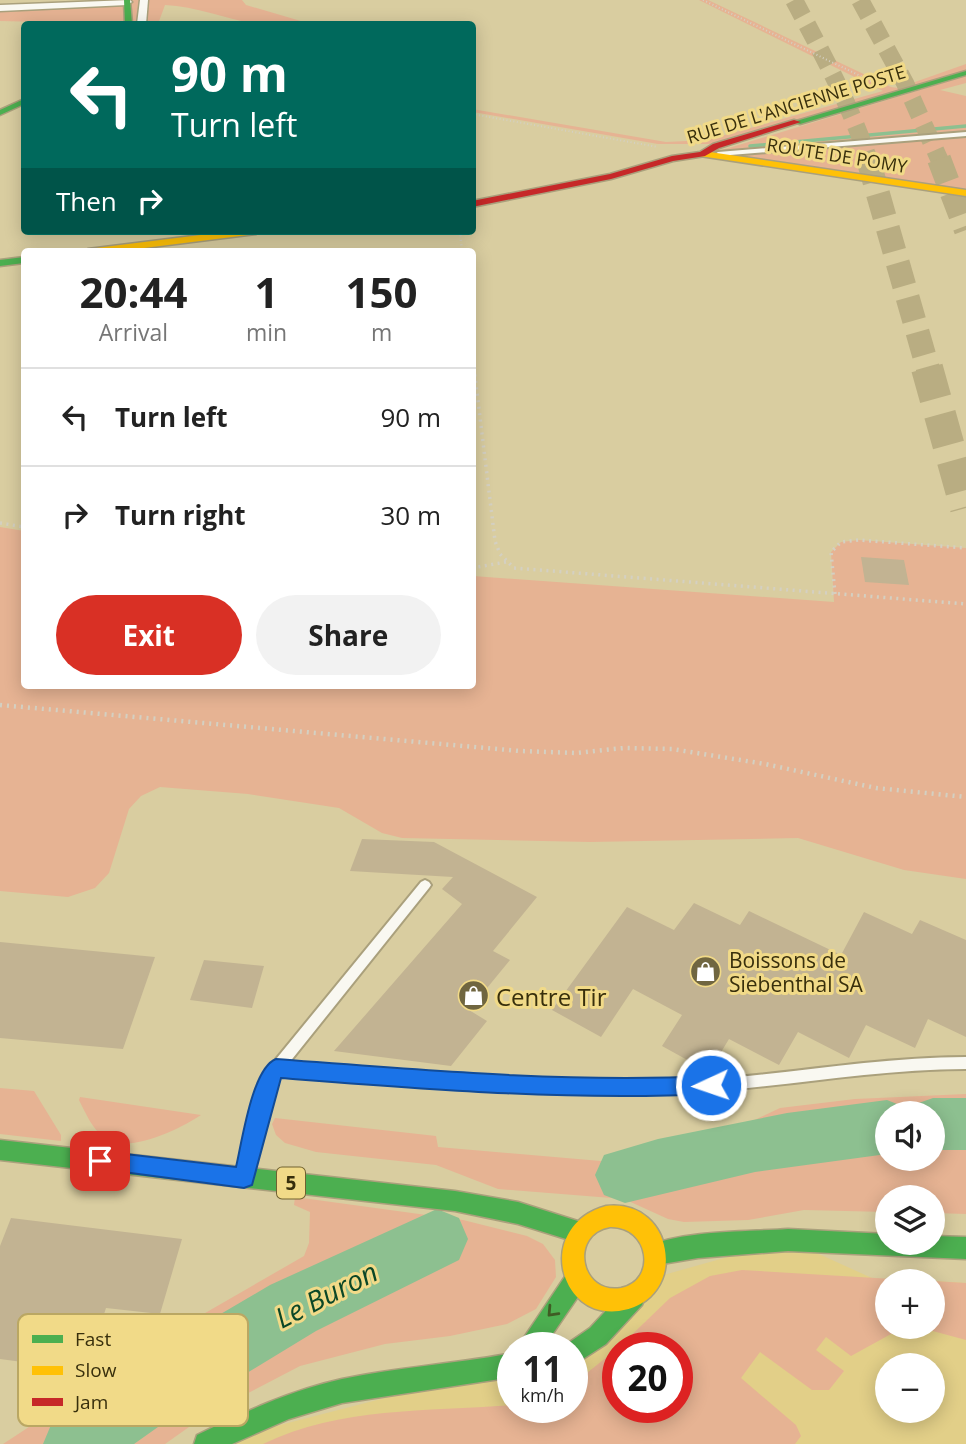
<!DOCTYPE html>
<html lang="en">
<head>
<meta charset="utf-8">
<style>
	body { margin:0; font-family:"Open Sans",sans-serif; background:#f2f2f2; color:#222; height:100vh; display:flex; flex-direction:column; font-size:26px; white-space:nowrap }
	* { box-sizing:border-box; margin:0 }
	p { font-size:23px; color:#767676 }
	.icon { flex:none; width:38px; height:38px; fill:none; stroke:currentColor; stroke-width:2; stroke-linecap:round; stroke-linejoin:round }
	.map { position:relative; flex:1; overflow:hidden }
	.sheet { position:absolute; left:21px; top:248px; width:455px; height:441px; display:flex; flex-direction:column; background:#fff; border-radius:7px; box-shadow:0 4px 18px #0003 }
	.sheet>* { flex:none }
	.top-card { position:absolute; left:21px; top:21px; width:455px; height:214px; border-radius:7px; box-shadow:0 4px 18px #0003; background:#00695c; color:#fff; overflow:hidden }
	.buttons { position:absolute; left:875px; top:1101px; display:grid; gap:14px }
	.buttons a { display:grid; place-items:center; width:70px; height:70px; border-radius:50%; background:#fff; box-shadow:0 4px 18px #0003; font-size:35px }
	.speed { position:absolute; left:497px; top:1332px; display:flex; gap:14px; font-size:35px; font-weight:700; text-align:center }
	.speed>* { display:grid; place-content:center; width:91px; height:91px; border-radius:50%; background:#fff; box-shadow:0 4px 18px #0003; line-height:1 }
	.speed small { font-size:18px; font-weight:400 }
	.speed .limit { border:10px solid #d22; background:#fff; color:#111 }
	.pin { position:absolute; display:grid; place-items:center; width:60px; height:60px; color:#fff; margin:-30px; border-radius:14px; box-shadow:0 4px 10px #0006 }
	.me { position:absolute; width:77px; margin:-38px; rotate:267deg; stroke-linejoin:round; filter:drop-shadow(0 0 5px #0008) }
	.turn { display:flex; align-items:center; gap:24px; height:147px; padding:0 35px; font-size:32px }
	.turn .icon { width:91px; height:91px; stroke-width:2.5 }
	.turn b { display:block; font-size:49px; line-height:60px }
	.then { display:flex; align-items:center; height:66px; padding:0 35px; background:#0003; gap:14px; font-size:26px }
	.eta { display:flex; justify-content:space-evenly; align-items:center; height:119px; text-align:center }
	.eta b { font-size:42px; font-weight:700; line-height:49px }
	.cta { display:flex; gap:14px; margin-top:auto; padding:14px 35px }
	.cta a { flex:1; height:80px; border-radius:42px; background:#d93025; color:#fff; font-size:28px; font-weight:700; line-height:80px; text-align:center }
	.cta a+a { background:#f2f2f2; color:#222 }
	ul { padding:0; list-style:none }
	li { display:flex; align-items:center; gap:21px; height:98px; padding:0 35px; border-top:2px solid #e0e0e0 }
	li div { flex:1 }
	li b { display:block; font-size:26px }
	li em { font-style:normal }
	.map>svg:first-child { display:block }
	.built { fill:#e2cf88; fill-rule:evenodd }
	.green { fill:#e6b393; fill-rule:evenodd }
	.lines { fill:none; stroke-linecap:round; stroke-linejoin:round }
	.stream { stroke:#8dc090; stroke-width:3.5 }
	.river { fill:#8dc090; fill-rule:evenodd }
	.building { fill:#c2b392 }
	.highway-tunnel-far2 { stroke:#b9ad82; stroke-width:18; stroke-dasharray:18 10; stroke-linecap:butt }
	.highway-tunnel-far1 { stroke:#b9ad82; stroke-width:24; stroke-dasharray:24 12; stroke-linecap:butt }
	.highway-tunnel { stroke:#b9ad82; stroke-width:32; stroke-dasharray:32 16; stroke-linecap:butt }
	.lane-casing { stroke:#aaa07c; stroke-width:4 }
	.street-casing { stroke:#aaa07c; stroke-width:3 }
	.fast-casing { stroke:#aaa07c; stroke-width:3 }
	.slow-casing { stroke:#aaa07c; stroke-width:3 }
	.jam-casing { stroke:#aaa07c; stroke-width:3 }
	.path-far3 { stroke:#d4d0c2; stroke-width:2; stroke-dasharray:1 2.5; stroke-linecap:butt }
	.path-far2 { stroke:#d4d0c2; stroke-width:2.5; stroke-dasharray:1 3.5; stroke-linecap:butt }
	.path-far1 { stroke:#d4d0c2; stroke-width:3.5; stroke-dasharray:2 4.5; stroke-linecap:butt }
	.path { stroke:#d4d0c2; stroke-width:4.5; stroke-dasharray:2 5; stroke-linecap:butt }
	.lane { fill:#f9f8f1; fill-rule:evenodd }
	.street { fill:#f9f8f1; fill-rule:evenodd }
	.fast { fill:#4caf50; fill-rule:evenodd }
	.slow { fill:#ffc107; fill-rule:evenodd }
	.jam { fill:#c62828; fill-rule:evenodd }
	.oneway { stroke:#3f5c24 }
	.route { fill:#1a73e8; stroke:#114b97; stroke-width:2 }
	.labels { text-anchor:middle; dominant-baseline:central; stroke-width:6; stroke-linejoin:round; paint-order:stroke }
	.far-street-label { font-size:18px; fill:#382f0c; stroke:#f1da88 }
	.shield { fill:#f1da88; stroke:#706231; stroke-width:2 }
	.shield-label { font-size:19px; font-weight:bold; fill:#382f0c }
	.poi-label { font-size:21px; fill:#382f0c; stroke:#f1da88; text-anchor:start }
	.near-poi-label { font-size:24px; fill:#382f0c; stroke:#f1da88; text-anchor:start }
	.near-water-label { font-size:28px; font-style:italic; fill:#0b4727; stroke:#f1da88 }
	.key { fill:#f1da88; stroke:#baa763; stroke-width:2 }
	.key-label { font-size:19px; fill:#382f0c }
</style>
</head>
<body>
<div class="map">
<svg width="966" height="1444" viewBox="0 0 966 1444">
	<rect width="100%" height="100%" fill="#d9cda0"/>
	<path class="built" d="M788,1240L874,1279L926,1281H887V1326H933V1281L966,1283V1444H206L513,1365V1407H572V1354L653,1278ZM618,1348H677V1407H618ZM887,1365H933V1410H887Z"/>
	<g class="green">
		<path d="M127,0H242L246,5L311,24C293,24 274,27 256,24C225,19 196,6 165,5L158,24H134L128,7L129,24L0,21V8Z"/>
		<polygon points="699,0 708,0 891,87 898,88 966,64 966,71 713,144 658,144 473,112 472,109 666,142 707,140 883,91"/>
		<polygon points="966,76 966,83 940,90 966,96 966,193 709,154"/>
		<polygon points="0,527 24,531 24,686 472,686 473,576 834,602 831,552 841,542 859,540 966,548 966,879 904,870 798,838 590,842 402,838 382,833 339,808 248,794 160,787 141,796 129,809 109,873 95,888 68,897 0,891"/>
		<polygon points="0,1088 34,1091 61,1135 61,1141 0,1134"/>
		<path d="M966,1094V1214L933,1213V1197H887V1212L804,1210L748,1220L684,1222L668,1219L624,1199L498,1189L436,1165L316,1152L285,1143L276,1135L272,1124L275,1118L436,1136L438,1147L624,1163L720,1136L780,1108L855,1099ZM887,1113H933V1158H887Z"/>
		<path d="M80,1097L201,1115C180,1129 126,1156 103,1137C92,1128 85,1112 79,1100Z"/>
		<polygon points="295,1197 463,1220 527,1236 543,1244 555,1260 556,1277 536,1309 507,1324 450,1336 385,1344 300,1366 206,1415 165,1444 3,1444 186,1324 304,1256 309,1243 310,1212 294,1205"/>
		<path d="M742,1270L926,1281H887V1326H933V1281L966,1283V1340L929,1330L891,1334L851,1356L826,1337L816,1350L844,1371L829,1390H812L760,1352L741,1378L796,1425L801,1436L795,1444H263C342,1406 428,1412 513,1405V1407H572V1385L618,1348V1407H677V1348H618L670,1298L710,1276Z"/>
	</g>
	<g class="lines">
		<polyline class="stream" points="750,146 966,126"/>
		<g class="river">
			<polygon points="933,1098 966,1098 966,1150 933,1150 933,1113 887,1113 887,1154 755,1172 625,1203 604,1195 595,1175 604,1155 658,1139 787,1113 887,1100 907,1108 909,1112 913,1105"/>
			<polygon points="437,1209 459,1218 468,1239 459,1260 316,1331 158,1427 134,1444 43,1444 53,1420 110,1379 270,1285"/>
		</g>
	</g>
	<g class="building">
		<polygon points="861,557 904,560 909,585 865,582"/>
		<polygon points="362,839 434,842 537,897 493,951 510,960 469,1010 487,1021 451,1066 334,1051 462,904 442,889 453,877 350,871"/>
		<polygon points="694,903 740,925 749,911 841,955 864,912 912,934 920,920 966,940 966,1037 928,1019 915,1048 866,1025 849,1058 798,1032 779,1065 729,1039 709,1072 662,1046 682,1015 633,989 601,1037 552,1010 627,907 674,930"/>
		<polygon points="0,942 155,957 123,1049 0,1038"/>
		<polygon points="204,960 264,966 252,1008 190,1000"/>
		<polygon points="11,1218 182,1239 160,1314 106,1308 91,1354 66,1351 60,1367 0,1359 0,1246"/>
	</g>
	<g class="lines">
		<g class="highway-tunnel-far2">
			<path d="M794,0C822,53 850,104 869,161"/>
			<polyline points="860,0 905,83 940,161"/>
		</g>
		<g class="highway-tunnel-far1">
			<polyline points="868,159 928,369"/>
			<polyline points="939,159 966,230"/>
		</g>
		<polyline class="highway-tunnel" points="927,368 966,508"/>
		<defs>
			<g id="lane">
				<polygon points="966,132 966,136 718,156 715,154 718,152"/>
				<path d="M425,880L429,882L431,885L429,888L289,1063C419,1074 550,1086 681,1081C776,1077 871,1057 966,1057V1069C871,1069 777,1089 681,1093C548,1099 413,1085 280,1074L274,1082L254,1168L252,1173L247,1175L242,1173L240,1168L263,1075L421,882Z"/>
			</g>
			<g id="street">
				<polygon points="130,0 132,2 127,5 0,11 0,5"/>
				<polygon points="140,0 148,0 146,24 137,24"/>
			</g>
			<g id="fast">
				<polygon points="124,0 130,0 132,24 125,24"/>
				<polygon points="966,71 966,75 800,124 793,122"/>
				<polygon points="24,99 24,104 0,115 0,110"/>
				<polygon points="24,257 24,263 0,266 0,260"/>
				<polygon points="0,1140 455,1191 518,1202 587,1224 590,1232 587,1240 579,1243 518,1224 455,1211 0,1160"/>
				<path d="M788,1229L887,1234V1242H933V1236L966,1237V1259L788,1251L698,1258L656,1265L648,1262L645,1254L648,1246C687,1230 746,1232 788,1229Z"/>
				<polygon points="578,1266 586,1269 589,1277 586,1285 543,1348 517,1348 570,1269"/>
				<polygon points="634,1286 642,1289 645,1297 642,1305 606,1344 572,1366 572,1348 563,1348 564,1346 590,1328 626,1289"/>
				<path d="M513,1353V1377L342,1403L289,1419L232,1444H194L197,1435C244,1412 292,1390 342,1379C399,1367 456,1364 513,1353Z"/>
			</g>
			<g id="slow">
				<polygon points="703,151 966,190 966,196 700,156 699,154"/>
				<polygon points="233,231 261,231 256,234 112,252 83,252 88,249"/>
				<path d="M606,1206C676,1198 690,1301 619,1311C558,1319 535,1226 606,1206ZM610,1227C650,1226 657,1281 621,1288C580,1295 569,1234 610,1227Z"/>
			</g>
			<polygon id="jam" points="794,120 801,122 719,148 705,156 673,161 611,179 472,207 472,201 610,174 672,156 700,152 713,144"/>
		</defs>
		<use href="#lane" class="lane-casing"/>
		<use href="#street" class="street-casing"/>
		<use href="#fast" class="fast-casing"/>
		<use href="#slow" class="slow-casing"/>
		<use href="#jam" class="jam-casing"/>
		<g class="path-far3">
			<polyline points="703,0 875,83"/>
			<polyline points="472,114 658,147"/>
		</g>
		<g class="path-far2">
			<polyline points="460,231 462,252"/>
			<polyline points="472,347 475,369"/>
		</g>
		<g class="path-far1">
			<polyline points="474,368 495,541 500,554 514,568 966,604"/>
			<polyline points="0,523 24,527"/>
			<polyline points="472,568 506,562"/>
			<polyline points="835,594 831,552 841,542 859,540 966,548"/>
		</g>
		<polyline class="path" points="0,705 520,751 576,753 624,748 672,749 765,764 876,788 966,797"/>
		<use href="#lane" class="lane"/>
		<use href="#street" class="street"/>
		<use href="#fast" class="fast"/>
		<use href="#slow" class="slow"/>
		<use href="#jam" class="jam"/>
	</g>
	<defs><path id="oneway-chevron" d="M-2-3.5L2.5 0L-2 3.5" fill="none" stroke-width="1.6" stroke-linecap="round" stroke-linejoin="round" transform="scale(1.75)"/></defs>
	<use class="oneway" href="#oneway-chevron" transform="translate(552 1312) rotate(133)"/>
	<path class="route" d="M276,1059C421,1070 565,1083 711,1076L718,1079L721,1085L718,1092L711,1094C567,1101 424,1089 281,1078L252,1185L244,1188L93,1168L90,1161L93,1154L100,1151L236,1167C242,1142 252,1068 276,1059Z"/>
	<defs>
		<symbol id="shop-disc" viewBox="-11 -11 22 22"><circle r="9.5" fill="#706640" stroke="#f1da88"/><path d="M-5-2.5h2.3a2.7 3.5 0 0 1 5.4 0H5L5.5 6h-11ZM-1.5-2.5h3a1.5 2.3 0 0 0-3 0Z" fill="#fff"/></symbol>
	</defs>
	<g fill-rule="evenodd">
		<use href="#shop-disc" x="688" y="954" width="35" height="35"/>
		<use href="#shop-disc" x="456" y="978" width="35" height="35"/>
	</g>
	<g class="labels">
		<g class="far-street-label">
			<text transform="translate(796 104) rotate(-17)">RUE DE L'ANCIENNE POSTE</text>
			<text transform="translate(837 155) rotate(9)">ROUTE DE POMY</text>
		</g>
		<rect class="shield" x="277" y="1167.5" width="28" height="31" rx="5"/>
		<g class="shield-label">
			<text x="291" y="1183">5</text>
		</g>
		<g class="poi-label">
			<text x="729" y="960">Boissons de<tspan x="729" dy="24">Siebenthal SA</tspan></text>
		</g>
		<g class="near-poi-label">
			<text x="496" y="996">Centre Tir</text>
		</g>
		<g class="near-water-label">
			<text transform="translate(326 1294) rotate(-27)">Le Buron</text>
		</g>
	</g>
	<rect x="18" y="1314" width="230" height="112" rx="10" class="key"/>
	<rect x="32" y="1335" width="31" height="8" fill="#4caf50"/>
	<rect x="32" y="1366" width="31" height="9" fill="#ffc107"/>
	<rect x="32" y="1398" width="31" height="8" fill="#c62828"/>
	<g class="key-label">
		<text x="75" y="1346">Fast</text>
		<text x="75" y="1377">Slow</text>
		<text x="75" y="1409">Jam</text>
	</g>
</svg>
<div class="buttons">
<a><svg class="icon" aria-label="sound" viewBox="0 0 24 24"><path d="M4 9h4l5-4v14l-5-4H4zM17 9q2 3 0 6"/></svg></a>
<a><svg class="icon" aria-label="layers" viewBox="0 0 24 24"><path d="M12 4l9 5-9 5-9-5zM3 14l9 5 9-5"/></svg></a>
<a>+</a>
<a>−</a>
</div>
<div class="speed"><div>11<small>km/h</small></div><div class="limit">20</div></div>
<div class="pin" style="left:100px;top:1161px;background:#d93025"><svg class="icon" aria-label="arrive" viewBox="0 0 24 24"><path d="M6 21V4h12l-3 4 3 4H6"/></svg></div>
<svg class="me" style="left:711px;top:1085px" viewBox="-20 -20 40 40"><circle r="17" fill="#1a73e8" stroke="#fff" stroke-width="3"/><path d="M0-11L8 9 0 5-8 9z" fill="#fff"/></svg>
<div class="top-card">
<div class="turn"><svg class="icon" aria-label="left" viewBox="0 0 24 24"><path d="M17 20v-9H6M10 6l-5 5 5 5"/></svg><div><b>90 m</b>Turn left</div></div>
<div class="then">Then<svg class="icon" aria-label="right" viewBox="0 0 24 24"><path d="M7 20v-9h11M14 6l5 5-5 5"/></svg></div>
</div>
<section class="sheet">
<div class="eta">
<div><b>20:44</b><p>Arrival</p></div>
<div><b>1</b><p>min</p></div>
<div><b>150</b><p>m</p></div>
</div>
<ul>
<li><svg class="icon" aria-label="left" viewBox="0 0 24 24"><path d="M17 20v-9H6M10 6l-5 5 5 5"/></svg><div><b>Turn left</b></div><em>90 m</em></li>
<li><svg class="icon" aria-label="right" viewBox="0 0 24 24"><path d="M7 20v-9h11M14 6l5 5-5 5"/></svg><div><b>Turn right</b></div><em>30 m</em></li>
</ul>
<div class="cta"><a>Exit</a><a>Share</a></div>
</section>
</div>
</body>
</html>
